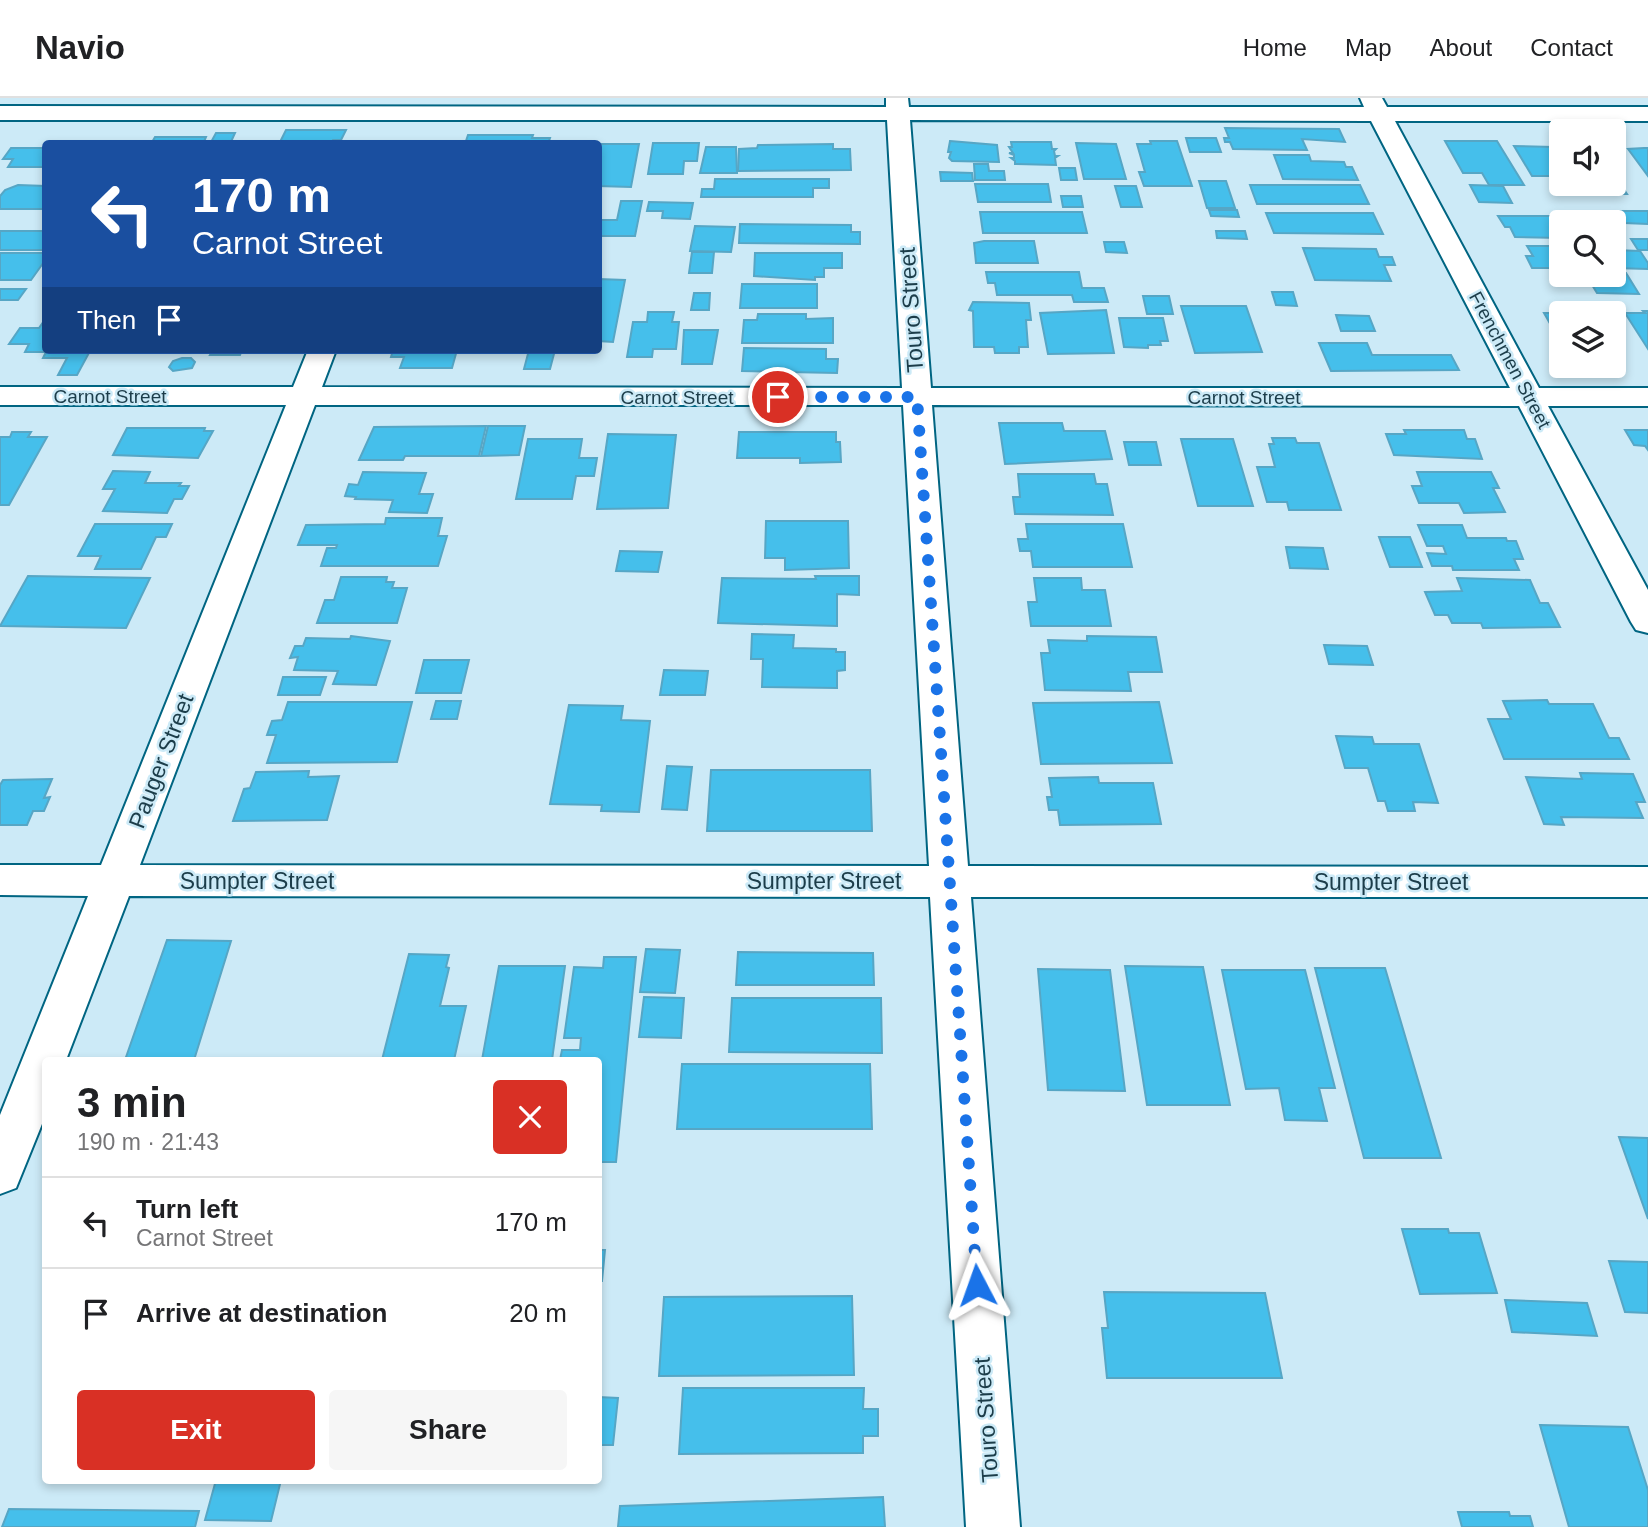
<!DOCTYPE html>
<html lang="en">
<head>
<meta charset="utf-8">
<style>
	body { margin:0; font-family:Arial,sans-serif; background:#f6f6f6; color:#202124; height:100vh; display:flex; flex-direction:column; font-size:26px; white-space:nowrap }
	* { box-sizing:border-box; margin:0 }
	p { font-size:23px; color:#757577 }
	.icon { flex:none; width:38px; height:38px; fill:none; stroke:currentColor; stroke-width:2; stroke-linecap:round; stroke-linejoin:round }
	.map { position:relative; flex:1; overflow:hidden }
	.panel { position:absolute; left:42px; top:959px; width:560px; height:427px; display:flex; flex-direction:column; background:#fff; border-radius:7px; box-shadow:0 4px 10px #0003 }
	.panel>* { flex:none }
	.banner { position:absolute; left:42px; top:42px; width:560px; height:214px; border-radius:7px; box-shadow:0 4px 10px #0003; background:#1a4fa0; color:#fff; overflow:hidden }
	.tools { position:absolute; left:1549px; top:21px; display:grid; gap:14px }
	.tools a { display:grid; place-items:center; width:77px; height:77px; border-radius:7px; background:#fff; box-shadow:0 4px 10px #0003; font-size:35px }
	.pin { position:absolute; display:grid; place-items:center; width:60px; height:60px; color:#fff; margin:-30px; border:4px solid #fff; border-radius:50%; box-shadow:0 2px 7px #0007 }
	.me { position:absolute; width:77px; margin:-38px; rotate:356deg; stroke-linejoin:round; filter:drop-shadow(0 0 5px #0008) }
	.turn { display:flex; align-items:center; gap:24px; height:147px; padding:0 35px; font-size:32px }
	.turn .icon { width:91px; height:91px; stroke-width:2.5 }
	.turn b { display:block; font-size:49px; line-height:60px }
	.then { display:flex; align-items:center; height:66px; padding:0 35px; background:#0003; gap:14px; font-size:26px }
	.round { display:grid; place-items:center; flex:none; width:74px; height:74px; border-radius:7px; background:#f6f6f6 }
	.headline { display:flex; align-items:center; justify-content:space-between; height:119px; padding:0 35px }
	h1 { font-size:42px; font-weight:700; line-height:52px }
	.primary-button { display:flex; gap:14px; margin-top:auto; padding:14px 35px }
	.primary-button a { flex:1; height:80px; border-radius:7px; background:#d93025; color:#fff; font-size:28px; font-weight:700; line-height:80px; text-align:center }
	.primary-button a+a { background:#f6f6f6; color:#202124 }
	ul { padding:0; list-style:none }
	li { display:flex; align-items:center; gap:21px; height:91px; padding:0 35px; border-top:2px solid #e0e0e0 }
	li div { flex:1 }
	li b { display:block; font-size:26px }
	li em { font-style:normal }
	header { display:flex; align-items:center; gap:42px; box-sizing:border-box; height:98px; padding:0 35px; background:#fff; border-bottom:2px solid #e0e0e0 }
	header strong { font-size:33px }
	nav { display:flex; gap:38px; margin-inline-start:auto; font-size:24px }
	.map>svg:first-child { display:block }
	.building { fill:#45bfeb; stroke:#56a6c5; stroke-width:2 }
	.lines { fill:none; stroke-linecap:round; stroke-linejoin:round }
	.minor-casing { stroke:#006582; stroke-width:4 }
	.minor { fill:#fff; fill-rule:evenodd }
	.route { stroke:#1a73e8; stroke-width:12; stroke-dasharray:0 21.6 }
	.labels { text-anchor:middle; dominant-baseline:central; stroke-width:5; stroke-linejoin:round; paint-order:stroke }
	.far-street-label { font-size:19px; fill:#1c3d4a; stroke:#cceaf7 }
	.street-label { font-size:23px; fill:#1c3d4a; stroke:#cceaf7 }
</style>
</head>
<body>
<header>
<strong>Navio</strong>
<nav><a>Home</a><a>Map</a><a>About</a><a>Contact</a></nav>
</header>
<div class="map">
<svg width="1648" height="1429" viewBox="0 0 1648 1429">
	<rect width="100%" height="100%" fill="#cceaf7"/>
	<g class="building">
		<polygon points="1225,30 1339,31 1345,44 1302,41 1307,52 1233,51 1230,44 1225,44 1224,40 1229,40"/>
		<polygon points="286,32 346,32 341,42 333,42 331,46 279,46"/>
		<polygon points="216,35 235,35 230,46 210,46"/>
		<polygon points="468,37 533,37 532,40 550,40 549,43 582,43 581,46 465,46"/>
		<polygon points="155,39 206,39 203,46 151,46"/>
		<polygon points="1186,40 1216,40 1221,54 1190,54"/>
		<polygon points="950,43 997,47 999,64 952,63 949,60 951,54 948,54"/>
		<polygon points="1150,43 1177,43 1192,88 1144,88 1139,74 1145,74 1137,46 1151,46"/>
		<polygon points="1445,43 1497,43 1524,87 1489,87 1482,75 1463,75"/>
		<polygon points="1011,44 1051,44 1052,51 1056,51 1054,53 1055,58 1058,58 1055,60 1056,67 1015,66 1015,63 1011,60 1014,60 1014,57 1009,55 1013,55 1009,49 1012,49"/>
		<polygon points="653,45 699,45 697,63 684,63 683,76 648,76"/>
		<polygon points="1076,45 1116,46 1126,81 1084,81"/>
		<polygon points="1552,45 1561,45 1561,82 1559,78 1532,78 1514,48 1554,49"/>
		<polygon points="601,46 639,46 631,89 598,88"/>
		<polygon points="833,46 833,51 850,51 851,72 738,73 739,51 757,50 758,47"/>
		<polygon points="706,49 736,49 737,75 700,75"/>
		<polygon points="11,50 46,50 46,69 8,69 13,61 3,61"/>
		<polygon points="1644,50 1648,50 1648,78 1628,51"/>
		<polygon points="1274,57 1309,57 1311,63 1344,64 1346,69 1352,69 1358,82 1283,81"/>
		<polygon points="974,66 988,66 989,73 1004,73 1005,82 975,82"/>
		<polygon points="1059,70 1075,70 1077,82 1061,82"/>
		<polygon points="940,74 972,75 973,83 941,83"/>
		<polygon points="715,81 829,81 829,90 813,90 813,99 701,99 702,91 714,91"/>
		<polygon points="1199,83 1226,83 1235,110 1207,110"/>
		<polygon points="1619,84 1627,96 1612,96 1606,86"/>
		<polygon points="975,86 1048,86 1051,104 978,104"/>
		<polygon points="18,87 46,88 46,111 0,111 0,98 5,92"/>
		<polygon points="1250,87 1360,87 1369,106 1257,106"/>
		<polygon points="1470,87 1503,88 1512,105 1479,104"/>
		<polygon points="1115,88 1136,88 1142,109 1121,109"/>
		<polygon points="1061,98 1081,98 1083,109 1063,109"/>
		<polygon points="621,103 642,103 635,138 598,138 598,122 617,122"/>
		<polygon points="649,104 693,105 690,121 662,120 663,113 647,113"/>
		<polygon points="1209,112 1237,112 1239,119 1211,118"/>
		<polygon points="1592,113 1648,113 1648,126 1600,124"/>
		<polygon points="980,114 1082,114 1087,135 983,135"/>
		<polygon points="1266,115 1373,115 1383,136 1274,135"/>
		<polygon points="1498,118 1580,118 1584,124 1561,124 1561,140 1515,139 1510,129 1505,129"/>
		<polygon points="740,126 851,127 851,134 860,134 860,146 739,145"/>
		<polygon points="695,128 735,129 731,154 690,153"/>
		<rect x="0" y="133" width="46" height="19"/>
		<polygon points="1216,133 1245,133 1247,141 1217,140"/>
		<polygon points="1631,141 1648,141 1648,152 1638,152"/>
		<polygon points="984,143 1034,143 1038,165 976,165 974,145"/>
		<polygon points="1104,144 1124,144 1127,155 1106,154"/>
		<polygon points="1527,148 1561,148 1561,170 1532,170 1526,158 1533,158"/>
		<polygon points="1303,150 1376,151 1379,159 1392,159 1395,167 1384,167 1391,183 1315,182"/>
		<polygon points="1614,152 1640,153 1648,165 1648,171 1614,170"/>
		<polygon points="692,154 714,154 712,175 689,175"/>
		<polygon points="0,155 46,155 46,161 31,182 0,182"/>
		<polygon points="755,155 842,155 842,170 824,170 824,179 815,179 815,182 754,178"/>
		<polygon points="986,174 1079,174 1082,190 1104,190 1108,204 1074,204 1072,197 997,197 995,185 988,185"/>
		<polygon points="1614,174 1626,175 1639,196 1597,195 1586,177 1614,177"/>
		<polygon points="598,181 625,182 613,244 598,243"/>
		<polygon points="742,186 817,186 817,210 740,210"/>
		<polygon points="0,191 26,191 18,202 0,202"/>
		<polygon points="1272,194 1293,194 1297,208 1276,207"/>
		<polygon points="694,195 710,195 709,212 691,212"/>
		<polygon points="1143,198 1169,198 1173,216 1147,216"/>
		<polygon points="973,204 1029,205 1031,222 1026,222 1028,249 1019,249 1019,255 995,255 994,249 974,249 973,213 969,212"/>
		<polygon points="1181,208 1246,208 1262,254 1195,255"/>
		<polygon points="1106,212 1114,255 1048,256 1040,215"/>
		<polygon points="1643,213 1648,213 1648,251 1625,215 1645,215"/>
		<polygon points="648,214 674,214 672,224 679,224 676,251 653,251 652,259 627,259 633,224 647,224"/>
		<polygon points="1544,215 1574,215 1561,215 1561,245"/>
		<polygon points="758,216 806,216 806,221 833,220 833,245 742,245 744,222 757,222"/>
		<polygon points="1336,217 1369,218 1375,233 1341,233"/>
		<polygon points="46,220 46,252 90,253 77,277 58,277 67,260 43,260 46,254 25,254 29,246 9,246 20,230 39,230"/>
		<polygon points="1119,220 1163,220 1168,243 1160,243 1161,247 1148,247 1148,250 1124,249"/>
		<polygon points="684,232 718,232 712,266 682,266"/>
		<polygon points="1319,245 1367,245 1372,257 1451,257 1459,272 1331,273"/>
		<polygon points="744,250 826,251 826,261 838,261 837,275 742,273"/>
		<polygon points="213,252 242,252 240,257 210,257"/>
		<polygon points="393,252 457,252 452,270 400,270 404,259 391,259"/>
		<polygon points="529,252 555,252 550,271 524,271"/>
		<polygon points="182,260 191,260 195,264 192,270 173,273 169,269 173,263"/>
		<polygon points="999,325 1062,325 1064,333 1105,333 1112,361 1005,366"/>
		<polygon points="486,328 479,358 405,358 403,362 359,362 374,329"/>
		<polygon points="488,328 525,328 519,357 481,358"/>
		<polygon points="127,330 205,330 204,333 213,333 198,360 113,357"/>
		<polygon points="1404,332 1464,332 1467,341 1475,341 1482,361 1394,357 1386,336 1406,336"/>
		<polygon points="1625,332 1648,332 1648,352 1645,348 1634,347"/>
		<polygon points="12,334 31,334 28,339 47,339 9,407 0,407 0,339 10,339"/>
		<polygon points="739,334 836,334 836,344 840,344 841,364 800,365 800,360 737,360"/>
		<polygon points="608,336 676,337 668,410 597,411"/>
		<polygon points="1272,340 1295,340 1297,345 1319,345 1341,412 1289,412 1287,404 1267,404 1257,369 1275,369 1269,346 1274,346"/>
		<polygon points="528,341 582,341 579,360 597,360 594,378 576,378 572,401 516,401"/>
		<polygon points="1181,341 1233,341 1253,408 1198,408"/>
		<polygon points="1124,344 1156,344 1161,367 1129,367"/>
		<polygon points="113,373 150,374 145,385 181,385 179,388 189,388 182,401 174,401 167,415 103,413 115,391 103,391"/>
		<polygon points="363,374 426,375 419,396 433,396 427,415 389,414 393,402 355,401 356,399 345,398 349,386 358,387"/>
		<polygon points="1417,374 1491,374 1499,390 1493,390 1505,414 1464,415 1459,405 1419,405 1412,388 1422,388"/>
		<polygon points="1018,376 1094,376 1096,386 1107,386 1113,417 1015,416 1013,399 1020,399"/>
		<polygon points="386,420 442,420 438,438 447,438 438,468 321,468 327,450 336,450 337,447 298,447 306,427 385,426"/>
		<polygon points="766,423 848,423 849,470 785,472 785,460 765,460"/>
		<polygon points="95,426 172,426 166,439 156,439 141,471 95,471 101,458 78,458"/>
		<polygon points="1026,426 1123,426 1132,469 1033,469 1031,453 1020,453 1018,441 1028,441"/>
		<polygon points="1418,427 1462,427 1467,440 1506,440 1507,443 1516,443 1523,461 1514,461 1519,472 1453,472 1452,468 1432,468 1427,455 1446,456 1443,448 1427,448"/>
		<polygon points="1379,439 1410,439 1422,469 1390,469"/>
		<polygon points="1286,449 1323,450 1328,471 1290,470"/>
		<polygon points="620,453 662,454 658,474 616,473"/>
		<polygon points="28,478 150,480 126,530 0,528"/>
		<polygon points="815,478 859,478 859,497 837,496 837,528 718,525 722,480 816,481"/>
		<polygon points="341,479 387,479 386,484 394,484 392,490 407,490 397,525 317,525 325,502 334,502"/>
		<polygon points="1034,480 1081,480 1082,492 1105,492 1111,528 1031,528 1028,504 1037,504"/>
		<polygon points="1457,480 1530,482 1540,505 1548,505 1560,529 1483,530 1481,525 1452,525 1448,517 1435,517 1425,494 1462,493"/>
		<polygon points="752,536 794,537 793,550 836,551 836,554 845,554 845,572 837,573 837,590 762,589 763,561 751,561"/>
		<polygon points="351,538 390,543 376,587 333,586 338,573 294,572 298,559 290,560 295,548 303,548 306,540 350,541"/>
		<polygon points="1087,538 1156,539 1162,574 1128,574 1131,593 1045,592 1041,555 1050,555 1048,542 1087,543"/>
		<polygon points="1324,547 1367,548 1373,567 1329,566"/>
		<polygon points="424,562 469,562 461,595 416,595"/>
		<polygon points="664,572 708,573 705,597 660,597"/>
		<polygon points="283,579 326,579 320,597 278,597"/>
		<polygon points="1547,602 1549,606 1593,606 1609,640 1619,640 1629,661 1504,661 1488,621 1511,621 1503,603"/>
		<polygon points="436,603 461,603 457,621 431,621"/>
		<polygon points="288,604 412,604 397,664 267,665 276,637 267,637 272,623 282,622"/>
		<polygon points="1159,604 1172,665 1041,666 1033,605"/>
		<polygon points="569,607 623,608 621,622 650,623 639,714 601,713 602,707 550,706"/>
		<polygon points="1336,638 1372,639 1374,646 1419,646 1438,705 1413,704 1415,713 1388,713 1385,703 1378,703 1368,670 1345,670"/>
		<polygon points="667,668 692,669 687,712 662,711"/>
		<polygon points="711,672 870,672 872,733 707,733"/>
		<polygon points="309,673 308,679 339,678 327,722 233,723 244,691 250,690 256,674"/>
		<polygon points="1580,675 1633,676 1645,704 1636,704 1643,720 1561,719 1564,727 1544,726 1526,679 1582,681"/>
		<polygon points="1098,679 1099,685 1153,685 1161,726 1060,727 1058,712 1049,712 1047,699 1052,699 1049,680"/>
		<polygon points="52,681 44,700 50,699 44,713 33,713 27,727 0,727 0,687 3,682"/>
		<polygon points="167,842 231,843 194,962 125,962"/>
		<polygon points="646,851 680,852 675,895 640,894"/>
		<polygon points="738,854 873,855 874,887 736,887"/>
		<polygon points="409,856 449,857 446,869 449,870 440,908 466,908 454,962 382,962"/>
		<polygon points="604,859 636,859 616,1064 598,1064 598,962 560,962 562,952 580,952 581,940 564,940 574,869 603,870"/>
		<polygon points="499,868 565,868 552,962 482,962"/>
		<polygon points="1125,868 1203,869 1230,1007 1147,1007"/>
		<polygon points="1315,870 1385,870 1441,1060 1364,1060"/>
		<polygon points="1038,871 1110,872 1125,993 1048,992"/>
		<polygon points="1222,872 1305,872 1335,990 1319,990 1327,1023 1285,1022 1279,990 1246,991"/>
		<polygon points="644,899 684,900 681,940 639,939"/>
		<polygon points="732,900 881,900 882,955 729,954"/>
		<polygon points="682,966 870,966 872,1031 677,1031"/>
		<polygon points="1619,1039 1648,1040 1648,1121"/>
		<polygon points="1402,1131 1448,1131 1449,1135 1479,1135 1497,1195 1420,1196"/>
		<polygon points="598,1152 605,1152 602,1183 598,1183"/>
		<polygon points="1609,1163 1648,1164 1648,1215 1625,1214"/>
		<polygon points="1104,1194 1265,1195 1282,1280 1107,1280 1102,1230 1108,1230"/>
		<polygon points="852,1198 854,1277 659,1278 664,1199"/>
		<polygon points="1505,1202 1587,1205 1597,1238 1512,1234"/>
		<polygon points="683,1290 864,1290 863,1311 878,1311 878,1338 863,1338 863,1355 679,1356"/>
		<polygon points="598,1299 618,1300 613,1347 598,1347"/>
		<polygon points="1540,1327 1628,1329 1648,1392 1648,1429 1569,1429"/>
		<polygon points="216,1382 281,1382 271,1423 205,1422"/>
		<polygon points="883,1399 885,1429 618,1429 620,1408"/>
		<polygon points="9,1411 199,1413 195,1429 2,1429"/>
		<polygon points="1458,1414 1509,1414 1510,1418 1530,1418 1533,1429 1462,1429"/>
	</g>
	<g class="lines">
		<defs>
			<path id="minor" d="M886,0H908L909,9H1364L1360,0H1382L1387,9H1648V23H1395L1539,290H1648V308H1548L1648,492V535L1636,532L1631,524L1519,308L932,307L968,768L1648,769V799H971L1020,1429H966L930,799L129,798L66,962H46V1016L16,1090L0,1096V1017L88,798L0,797V767H101L286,307H0V289H293L308,252H336L322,289L902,290L887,22H0V8L886,9ZM910,22L1371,23L1510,290H931ZM315,307H903L929,768L140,767Z"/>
		</defs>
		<use href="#minor" class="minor-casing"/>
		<use href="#minor" class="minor"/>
	</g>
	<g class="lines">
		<polyline class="route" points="778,299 917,299 977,1187"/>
	</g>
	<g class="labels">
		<g class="far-street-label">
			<text transform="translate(1510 262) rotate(62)">Frenchmen Street</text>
			<text x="110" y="298">Carnot Street</text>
			<text x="677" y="299">Carnot Street</text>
			<text x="1244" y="299">Carnot Street</text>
		</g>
		<g class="street-label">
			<text transform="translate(911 212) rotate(-94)">Touro Street</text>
			<text transform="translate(161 663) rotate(-69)">Pauger Street</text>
			<text x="257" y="783">Sumpter Street</text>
			<text x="824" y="783">Sumpter Street</text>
			<text x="1391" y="784">Sumpter Street</text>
			<text transform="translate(986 1322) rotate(-94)">Touro Street</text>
		</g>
	</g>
</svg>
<div class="tools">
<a><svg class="icon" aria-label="sound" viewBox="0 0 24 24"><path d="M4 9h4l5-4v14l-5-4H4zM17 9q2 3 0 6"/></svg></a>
<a><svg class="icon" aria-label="search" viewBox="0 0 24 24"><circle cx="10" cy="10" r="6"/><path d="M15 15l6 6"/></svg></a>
<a><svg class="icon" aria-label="layers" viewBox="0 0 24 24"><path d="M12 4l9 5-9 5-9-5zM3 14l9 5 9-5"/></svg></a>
</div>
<div class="pin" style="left:778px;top:299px;background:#d93025"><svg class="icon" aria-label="arrive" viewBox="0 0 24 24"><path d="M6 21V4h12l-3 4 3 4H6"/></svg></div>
<svg class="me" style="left:977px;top:1187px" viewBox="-20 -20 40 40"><path d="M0-17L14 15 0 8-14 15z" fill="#1a73e8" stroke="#fff" stroke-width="4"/></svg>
<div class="banner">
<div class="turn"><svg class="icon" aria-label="left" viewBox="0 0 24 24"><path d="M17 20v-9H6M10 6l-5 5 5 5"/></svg><div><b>170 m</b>Carnot Street</div></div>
<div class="then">Then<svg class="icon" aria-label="arrive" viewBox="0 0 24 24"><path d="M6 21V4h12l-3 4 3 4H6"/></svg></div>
</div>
<section class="panel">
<div class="headline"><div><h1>3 min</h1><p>190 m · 21:43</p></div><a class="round" style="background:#d93025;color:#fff"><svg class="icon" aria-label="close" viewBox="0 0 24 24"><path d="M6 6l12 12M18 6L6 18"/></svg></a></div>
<ul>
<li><svg class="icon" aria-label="left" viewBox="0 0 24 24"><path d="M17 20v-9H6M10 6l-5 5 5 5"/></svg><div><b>Turn left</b><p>Carnot Street</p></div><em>170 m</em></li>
<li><svg class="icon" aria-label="arrive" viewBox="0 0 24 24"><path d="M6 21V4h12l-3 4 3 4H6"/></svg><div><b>Arrive at destination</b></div><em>20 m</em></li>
</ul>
<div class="primary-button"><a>Exit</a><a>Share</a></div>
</section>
</div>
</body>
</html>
